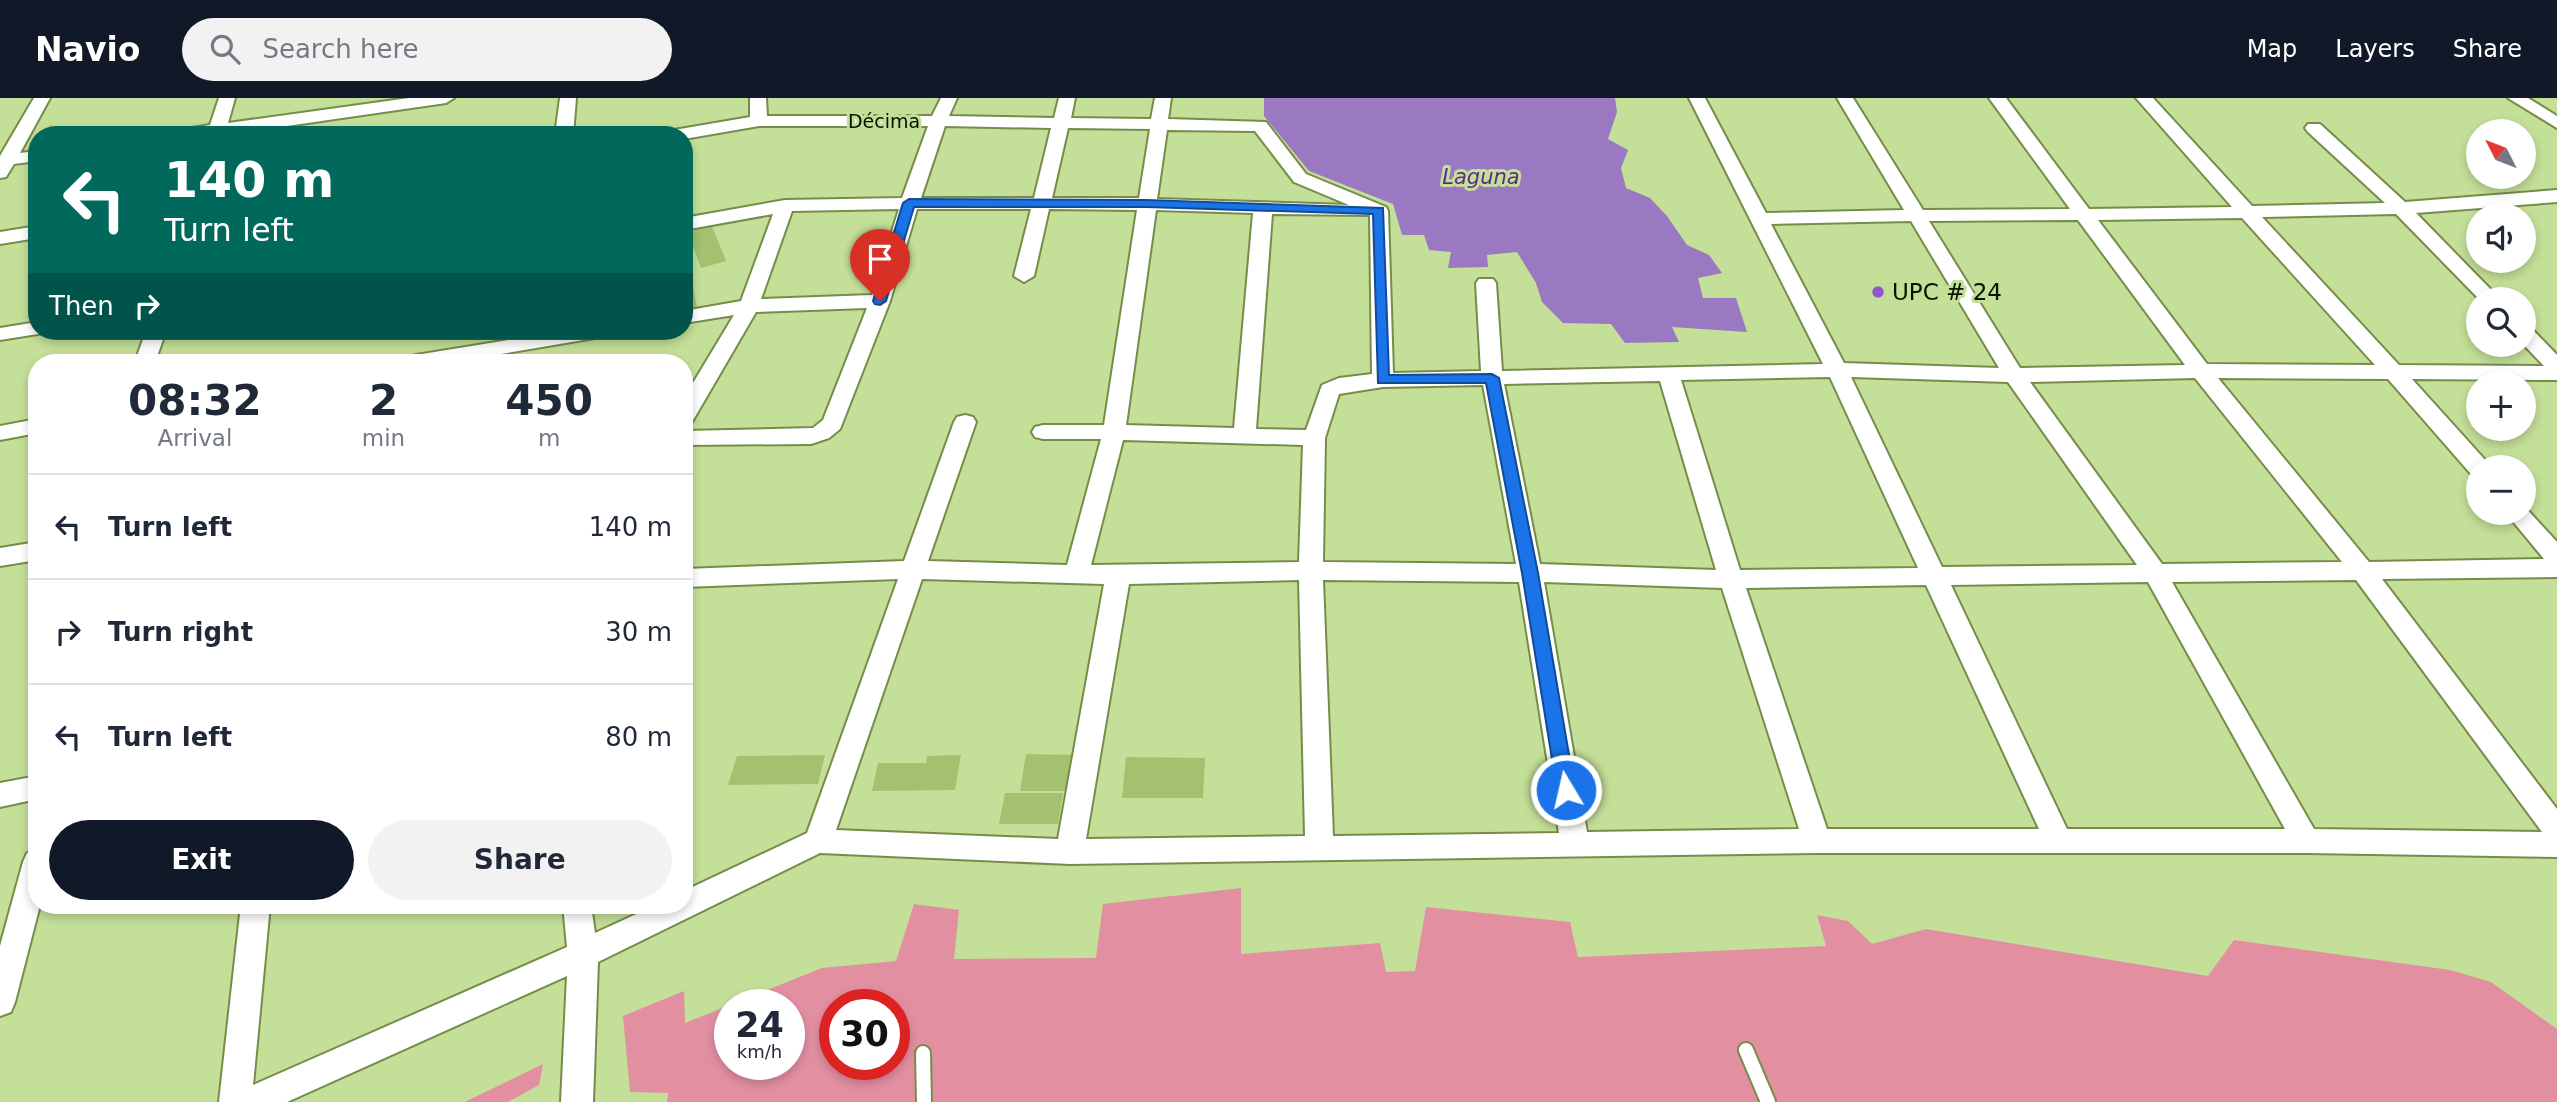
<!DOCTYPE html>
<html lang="en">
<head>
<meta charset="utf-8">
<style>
	body { margin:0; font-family:"DejaVu Sans",sans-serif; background:#f2f2f3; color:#1f2937; height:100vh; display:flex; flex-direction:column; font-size:26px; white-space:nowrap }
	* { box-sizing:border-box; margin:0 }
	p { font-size:23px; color:#747a83 }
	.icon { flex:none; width:38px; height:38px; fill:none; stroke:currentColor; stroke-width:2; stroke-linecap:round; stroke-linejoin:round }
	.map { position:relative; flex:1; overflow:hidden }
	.sheet { position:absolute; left:28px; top:256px; width:665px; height:560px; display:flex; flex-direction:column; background:#fff; border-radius:28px; box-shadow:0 4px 10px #0003 }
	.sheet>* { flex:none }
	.top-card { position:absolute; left:28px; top:28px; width:665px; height:214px; border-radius:28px; box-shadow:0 4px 10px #0003; background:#00695c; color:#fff; overflow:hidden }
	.needle { width:46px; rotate:312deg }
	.fabs { position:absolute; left:2466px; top:21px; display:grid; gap:14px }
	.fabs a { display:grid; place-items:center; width:70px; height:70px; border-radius:50%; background:#fff; box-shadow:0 4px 10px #0003; font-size:35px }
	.speed { position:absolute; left:714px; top:891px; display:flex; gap:14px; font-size:35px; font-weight:700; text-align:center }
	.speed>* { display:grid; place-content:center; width:91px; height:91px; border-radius:50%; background:#fff; box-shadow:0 4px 10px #0003; line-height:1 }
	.speed small { font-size:18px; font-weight:400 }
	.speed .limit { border:10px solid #d22; background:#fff; color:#111 }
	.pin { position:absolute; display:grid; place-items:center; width:60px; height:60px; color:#fff; margin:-72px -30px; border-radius:50% 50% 50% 0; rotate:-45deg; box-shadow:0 0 7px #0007 }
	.pin .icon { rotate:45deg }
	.me { position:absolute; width:77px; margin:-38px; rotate:351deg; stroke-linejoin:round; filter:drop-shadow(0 0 5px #0008) }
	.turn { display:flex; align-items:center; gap:24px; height:147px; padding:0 21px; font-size:32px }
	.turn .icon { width:91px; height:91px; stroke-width:2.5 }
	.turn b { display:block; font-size:49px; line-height:60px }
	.then { display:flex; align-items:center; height:66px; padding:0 21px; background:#0003; gap:14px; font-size:26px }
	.eta { display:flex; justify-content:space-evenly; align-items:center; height:119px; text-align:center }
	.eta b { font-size:42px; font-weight:700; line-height:49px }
	.button { display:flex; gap:14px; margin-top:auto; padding:14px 21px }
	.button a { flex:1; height:80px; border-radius:42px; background:#111827; color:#fff; font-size:28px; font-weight:700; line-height:80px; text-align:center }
	.button a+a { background:#f2f2f3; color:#1f2937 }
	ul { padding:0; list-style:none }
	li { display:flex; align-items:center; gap:21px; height:105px; padding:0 21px; border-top:2px solid #e0e1e3 }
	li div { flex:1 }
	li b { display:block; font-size:26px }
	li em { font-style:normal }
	header { display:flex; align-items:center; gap:42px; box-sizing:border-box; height:98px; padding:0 35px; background:#111827; color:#fff }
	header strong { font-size:33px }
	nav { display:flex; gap:38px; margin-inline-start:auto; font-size:24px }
	.search { width:490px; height:63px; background:#f2f2f3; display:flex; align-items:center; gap:18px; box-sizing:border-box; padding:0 24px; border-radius:38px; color:#747a83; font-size:26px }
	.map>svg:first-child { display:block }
	.green { fill:#e38fa2; fill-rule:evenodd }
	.water { fill:#9b78c2 }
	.building { fill:#a3c16f }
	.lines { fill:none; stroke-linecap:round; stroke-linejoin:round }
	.service-casing { stroke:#758d49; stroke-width:18 }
	.minor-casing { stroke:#758d49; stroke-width:4 }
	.service { stroke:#fff; stroke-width:14 }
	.minor { fill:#fff; fill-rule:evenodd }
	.route { fill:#1a73e8; stroke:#114b97; stroke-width:2 }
	.poi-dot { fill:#9255cb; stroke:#c4df98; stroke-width:2.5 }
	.labels { text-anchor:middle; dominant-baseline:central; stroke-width:6; stroke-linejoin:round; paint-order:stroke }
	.far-street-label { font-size:19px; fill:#081000; stroke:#c4df98 }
	.far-water-label { font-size:21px; font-style:italic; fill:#5c2d86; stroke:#c4df98 }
	.poi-label { font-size:23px; fill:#081000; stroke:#c4df98; text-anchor:start }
</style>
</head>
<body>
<header>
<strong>Navio</strong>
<div class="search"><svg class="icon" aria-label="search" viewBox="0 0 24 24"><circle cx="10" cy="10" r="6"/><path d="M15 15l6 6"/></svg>Search here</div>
<nav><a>Map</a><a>Layers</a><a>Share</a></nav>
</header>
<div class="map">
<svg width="2557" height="1004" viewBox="0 0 2557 1004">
	<rect width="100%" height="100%" fill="#c4df98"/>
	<g class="green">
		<path d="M1241,790V856L1380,845L1386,874L1415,873L1426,809L1570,824L1578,859L1826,848L1817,817L1848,823L1872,846L1926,831L2208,878L2234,842L2450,872L2491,884L2557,931V1004H667L668,995L630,994L623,918L684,893L685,925L730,907V966H789V906H732L822,870L896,863L914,806L959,812L954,861L1096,860L1103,806ZM835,906H894V966H835Z"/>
		<polygon points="543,966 539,987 508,1004 465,1004"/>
	</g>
	<polygon class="water" points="1264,0 1615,0 1617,14 1608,41 1628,52 1621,70 1626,90 1650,100 1667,118 1687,147 1709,157 1722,175 1698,180 1703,200 1736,200 1747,234 1672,229 1679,244 1625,245 1611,226 1563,225 1542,204 1536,185 1517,154 1487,157 1488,169 1448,170 1451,154 1429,152 1424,137 1402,137 1393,106 1309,73 1264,18"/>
	<g class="building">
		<polygon points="712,128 726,163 701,170 688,134"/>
		<polygon points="689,164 697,211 684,213 684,165"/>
		<polygon points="1026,656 1075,657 1071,693 1020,693"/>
		<polygon points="825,657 818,686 728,687 737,658"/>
		<polygon points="961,657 955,692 872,693 878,665 926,665 927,658"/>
		<polygon points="1126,659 1205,660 1203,700 1122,700"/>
		<polygon points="1005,695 1063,695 1058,726 999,726"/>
	</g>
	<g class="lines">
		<defs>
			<g id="service">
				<polyline points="1746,952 1768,1004"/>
				<polyline points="923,955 924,1004"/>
			</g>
			<g id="minor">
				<polygon points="34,0 50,0 20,55 37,53 37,63 14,66 6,79 0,80 0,58"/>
				<polygon points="219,0 235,0 228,25 409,0 454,0 446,5 225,37 170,37 179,32 210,27"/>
				<polygon points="560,0 576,0 573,37 555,37"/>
				<path d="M750,0H766L767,18H932L941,0H957L949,18L1054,20L1059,0H1075L1071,20L1151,21L1155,0H1171L1168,21L1266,24L1306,76L1386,109L1388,113L1393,275L1481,273L1476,185L1479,181H1493L1496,185L1502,273L1823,266L1689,0H1705L1766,115L1904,112L1837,0H1853L1923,112L2070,111L1989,0H2006L2089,111L2232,109L2136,0H2153L2252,108L2385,105L2308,34L2305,30L2308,26H2320L2405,104L2557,92V104L2416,115L2500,201H2479L2396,116L2262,119L2399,267L2544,268L2524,247V229L2531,230L2557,257V282L2412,281L2486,363L2489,369H2478V377L2470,375L2388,281L2218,280L2369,464L2544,461L2506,415H2524V408L2557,444V479L2382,481L2557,711V759L2306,755H1817L1070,766L820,755L598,864L593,1004H561L567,878L287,1004H219L241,807H270L253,987L567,849L563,807H591L595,835L656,807H684V793L807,735L898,481L684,489V471L904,463L954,324L957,319L965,317L973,319L976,324L928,463L1067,467L1101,341H1043L1035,339L1032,334L1035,329L1043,327H1104L1137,112L1049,111L1034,178L1024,184L1014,178L1031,111H917L890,203L840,331L829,340L811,346L684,347V333L813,330L823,322L867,210L756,214L692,324L684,326V300L734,217L684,225V213L741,203L773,116L684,132V120L785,102L902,100L928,28H759L684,41V37H665L674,32L750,19ZM945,28L1051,30L1034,100H921ZM1068,30L1150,31L1139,100H1052ZM1167,32L1255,33L1294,84L1349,107L1157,101ZM899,111L872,197L761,201L792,113ZM1156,112L1253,115L1234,330L1126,327ZM1272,116L1370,117L1372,276L1339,280L1322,287L1306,332L1256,331ZM2242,120L2375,267L2207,266L2098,122ZM2078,122L2185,267L2020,270L1929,123ZM1911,123L1999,270L1844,265L1771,126ZM1830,279L1918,470L1740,472L1681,282ZM1851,279L2008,284L2137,467L1942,469ZM2195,280L2342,464L2162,466L2030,284ZM1660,283L1716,472L1540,466L1504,286ZM1483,287L1516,466L1323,464L1325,340L1339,296L1383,289ZM1123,342L1303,347L1299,464L1091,467ZM922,481L1104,486L1058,741L836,732ZM1299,482L1305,738L1086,741L1129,486ZM1323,482L1519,484L1559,735L1333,738ZM2356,482L2542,734L2314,731L2172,484ZM1544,484L1722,490L1799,731L1587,734ZM2148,484L2285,731H2067L1951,487ZM1926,487L2039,731H1827L1746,490Z"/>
				<polygon points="2508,0 2528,0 2557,18 2557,30"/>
				<polygon points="37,128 37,140 0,146 0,134"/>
				<polygon points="37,224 37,233 45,233 44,235 0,242 0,230"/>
				<polygon points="146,233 166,233 155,264 135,264"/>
				<polygon points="564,233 611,233 608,238 601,239 454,264 406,264 409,259 416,257"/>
				<polygon points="37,321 37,335 0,342 0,328"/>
				<polygon points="37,444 37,462 0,468 0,450"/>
				<polygon points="37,678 37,701 0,709 0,685"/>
				<polygon points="37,752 37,807 40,807 15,904 11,914 0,918 0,848 23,764 27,755"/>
			</g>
		</defs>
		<use href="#service" class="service-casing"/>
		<use href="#minor" class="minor-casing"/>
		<use href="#service" class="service"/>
		<use href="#minor" class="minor"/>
	</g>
	<polygon class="route" points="909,101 1146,102 1383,110 1389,277 1492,276 1499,280 1538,475 1575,692 1572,697 1566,699 1559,697 1557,692 1522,475 1486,285 1378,285 1373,116 1146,109 914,109 886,203 880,207 875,206 873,203 903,105"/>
	<circle class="poi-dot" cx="1878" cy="194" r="7"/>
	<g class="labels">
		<g class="far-street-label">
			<text x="884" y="23">Décima</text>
		</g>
		<g class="far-water-label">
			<text x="1481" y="79">Laguna</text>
		</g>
		<g class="poi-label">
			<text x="1892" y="194">UPC # 24</text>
		</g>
	</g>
</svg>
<div class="fabs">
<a><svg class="needle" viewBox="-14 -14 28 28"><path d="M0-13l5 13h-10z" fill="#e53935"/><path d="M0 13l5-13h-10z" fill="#747a83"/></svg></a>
<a><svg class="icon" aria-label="sound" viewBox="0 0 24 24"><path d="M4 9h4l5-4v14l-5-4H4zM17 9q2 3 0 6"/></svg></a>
<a><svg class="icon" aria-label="search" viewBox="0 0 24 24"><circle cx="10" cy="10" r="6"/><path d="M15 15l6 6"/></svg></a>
<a>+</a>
<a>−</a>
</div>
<div class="speed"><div>24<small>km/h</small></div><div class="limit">30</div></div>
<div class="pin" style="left:880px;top:203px;background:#d93025"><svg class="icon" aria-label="arrive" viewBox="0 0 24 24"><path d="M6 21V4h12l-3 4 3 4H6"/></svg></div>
<svg class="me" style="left:1566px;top:692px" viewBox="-20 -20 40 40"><circle r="17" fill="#1a73e8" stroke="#fff" stroke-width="3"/><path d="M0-11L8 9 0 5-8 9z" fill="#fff"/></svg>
<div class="top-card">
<div class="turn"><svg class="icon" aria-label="left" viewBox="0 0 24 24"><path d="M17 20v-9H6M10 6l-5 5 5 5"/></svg><div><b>140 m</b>Turn left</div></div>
<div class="then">Then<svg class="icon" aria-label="right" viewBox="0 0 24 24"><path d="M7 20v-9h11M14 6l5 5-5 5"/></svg></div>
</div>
<section class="sheet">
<div class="eta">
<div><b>08:32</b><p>Arrival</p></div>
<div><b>2</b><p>min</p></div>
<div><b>450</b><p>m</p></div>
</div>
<ul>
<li><svg class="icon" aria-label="left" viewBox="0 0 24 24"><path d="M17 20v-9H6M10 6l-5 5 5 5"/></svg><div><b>Turn left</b></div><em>140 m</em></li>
<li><svg class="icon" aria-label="right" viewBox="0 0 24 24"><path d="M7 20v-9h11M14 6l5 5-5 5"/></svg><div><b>Turn right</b></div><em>30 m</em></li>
<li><svg class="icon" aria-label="left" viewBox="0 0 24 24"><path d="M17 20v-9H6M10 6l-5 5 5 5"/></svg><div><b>Turn left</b></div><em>80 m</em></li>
</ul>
<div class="button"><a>Exit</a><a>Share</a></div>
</section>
</div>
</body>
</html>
